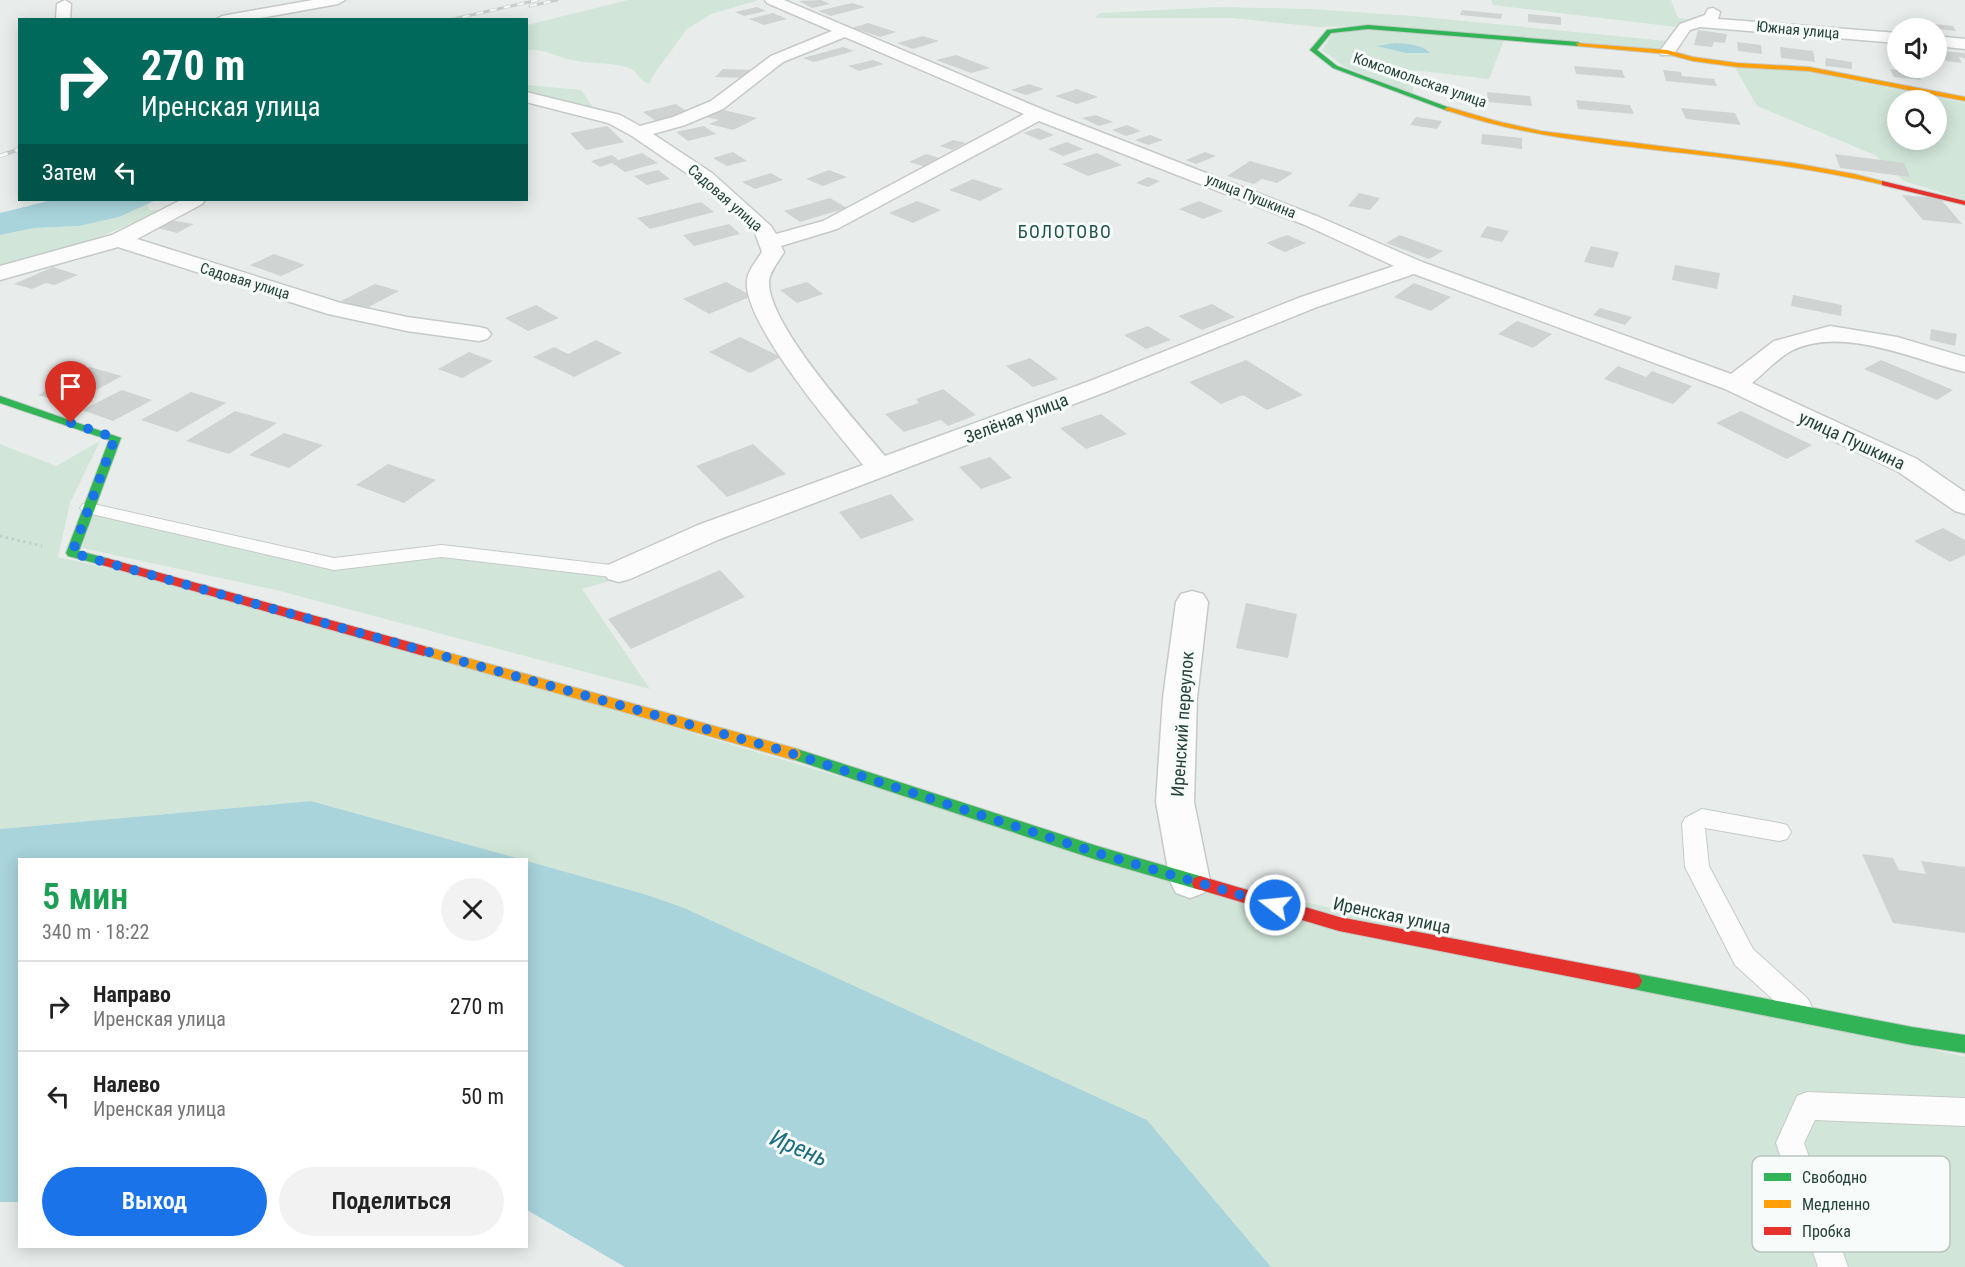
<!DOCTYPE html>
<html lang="ru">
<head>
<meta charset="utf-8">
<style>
	body { margin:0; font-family:"Roboto Condensed",sans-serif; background:#f2f2f2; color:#222; height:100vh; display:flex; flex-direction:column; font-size:22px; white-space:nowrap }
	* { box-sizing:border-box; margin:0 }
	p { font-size:20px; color:#767676 }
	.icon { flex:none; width:33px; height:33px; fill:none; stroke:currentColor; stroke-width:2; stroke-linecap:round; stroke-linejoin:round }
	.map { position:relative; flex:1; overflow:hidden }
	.side { position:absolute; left:18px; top:858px; width:510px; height:390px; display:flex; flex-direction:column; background:#fff; border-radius:0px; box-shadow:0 3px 15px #0003 }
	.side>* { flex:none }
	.hud { position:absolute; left:18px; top:18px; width:510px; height:183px; border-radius:0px; box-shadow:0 3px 15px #0003; background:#00695c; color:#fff; overflow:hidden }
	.controls { position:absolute; left:1887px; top:18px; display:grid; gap:12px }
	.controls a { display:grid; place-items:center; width:60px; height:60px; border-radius:50%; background:#fff; box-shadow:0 3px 15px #0003; font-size:30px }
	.pin { position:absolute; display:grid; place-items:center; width:51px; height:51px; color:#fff; margin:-62px -26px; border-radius:50% 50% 50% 0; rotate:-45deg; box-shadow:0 0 6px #0007 }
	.pin .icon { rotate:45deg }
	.me { position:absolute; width:66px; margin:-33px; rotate:286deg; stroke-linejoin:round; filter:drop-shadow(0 0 4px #0008) }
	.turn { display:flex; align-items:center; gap:21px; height:126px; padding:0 24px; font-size:27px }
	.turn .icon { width:78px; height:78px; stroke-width:2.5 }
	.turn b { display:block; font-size:42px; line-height:51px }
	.then { display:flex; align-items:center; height:57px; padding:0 24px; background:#0003; gap:12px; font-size:22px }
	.round { display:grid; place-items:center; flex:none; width:63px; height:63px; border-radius:32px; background:#f2f2f2 }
	.overview { display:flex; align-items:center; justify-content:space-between; height:102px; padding:0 24px }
	h1 { font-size:36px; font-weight:600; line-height:45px; color:#1e9e55 }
	.cta { display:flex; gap:12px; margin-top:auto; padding:12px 24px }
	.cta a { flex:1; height:69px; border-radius:36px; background:#1a73e8; color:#fff; font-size:24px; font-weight:600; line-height:69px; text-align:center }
	.cta a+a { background:#f2f2f2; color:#222 }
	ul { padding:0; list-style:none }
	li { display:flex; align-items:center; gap:18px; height:90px; padding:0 24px; border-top:2px solid #e0e0e0 }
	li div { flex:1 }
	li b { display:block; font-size:22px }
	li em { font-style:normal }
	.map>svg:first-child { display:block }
	.green { fill:#d1e6d8; fill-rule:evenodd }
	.water { fill:#a9d4db }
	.building { fill:#cfd4d2 }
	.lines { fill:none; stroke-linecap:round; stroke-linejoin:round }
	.lane-casing { stroke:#c5cac8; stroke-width:2 }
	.street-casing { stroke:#c5cac8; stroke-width:3 }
	.fast-casing { stroke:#c3cbc8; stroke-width:2 }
	.slow-casing { stroke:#c3cbc8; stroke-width:2 }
	.jam-casing { stroke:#c3cbc8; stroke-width:2 }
	.path { stroke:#c3ccca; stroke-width:3; stroke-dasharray:2 4; stroke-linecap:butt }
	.lane { fill:#fcfcfc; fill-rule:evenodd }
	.street { fill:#fcfcfc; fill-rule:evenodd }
	.fast { fill:#30b455; fill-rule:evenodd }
	.slow { fill:#ff9f0a; fill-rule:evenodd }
	.jam { fill:#e5322d; fill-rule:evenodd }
	.rail-far1-casing { stroke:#c9cdcc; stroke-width:3 }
	.rail-casing { stroke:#c9cdcc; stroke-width:4.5 }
	.rail-far1 { stroke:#f7fbf9; stroke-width:2; stroke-dasharray:7; stroke-linecap:butt }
	.rail { stroke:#f7fbf9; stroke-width:3; stroke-dasharray:8; stroke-linecap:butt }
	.route { stroke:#1a73e8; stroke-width:10; stroke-dasharray:0 18 }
	.labels { text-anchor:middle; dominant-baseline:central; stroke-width:6; stroke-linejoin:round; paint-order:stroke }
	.far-street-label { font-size:15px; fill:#24423a; stroke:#f7fbf9 }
	.far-quarter-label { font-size:18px; letter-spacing:1.5px; fill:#1f5548; stroke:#f7fbf9 }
	.street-label { font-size:18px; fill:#24423a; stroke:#f7fbf9 }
	.near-water-label { font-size:24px; font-style:italic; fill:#1c6f80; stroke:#f7fbf9 }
	.key { fill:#f7fbf9; stroke:#b8c4c0; stroke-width:1.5 }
	.key-label { font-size:16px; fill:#24423a }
</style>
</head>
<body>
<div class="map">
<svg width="1965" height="1267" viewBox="0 0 1965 1267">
	<rect width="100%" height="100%" fill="#e8edeb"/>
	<g class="green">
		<path d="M628,0H759L711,14L687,29L652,77L650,84C638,81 639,72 629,68C611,62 595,64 577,61C559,59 546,48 527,50V25Z"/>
		<polygon points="1491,0 1671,0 1678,18 1695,20 1676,27 1493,5"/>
		<polygon points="1220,7 1311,9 1413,16 1667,41 1662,50 1364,26 1319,27 1232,18 1095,18 1100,13"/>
		<polygon points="1370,28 1505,38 1489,79 1413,70 1413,94 1345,67 1322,50 1333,33"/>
		<path d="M1734,66L1804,71L1965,103V200L1904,181L1875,155L1757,106ZM1898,100H1936V140H1898Z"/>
		<polygon points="527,85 581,90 595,110 527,94"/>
		<polygon points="151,202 147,206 150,210 164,210 68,250 0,270 0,235 34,228 79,226 119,217"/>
		<polygon points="100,441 70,503 58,557 228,595 1097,853 1965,1057 1965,1267 1271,1267 1147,1120 644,894 311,801 0,829 0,444 56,466"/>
		<polygon points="93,511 333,569 443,556 526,564 616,579 582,589 650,689 276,590 82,548"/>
	</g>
	<g class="water">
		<path d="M1395,43C1406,44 1422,44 1430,53H1406L1377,46Z"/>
		<polygon points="52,200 156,200 119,217 79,226 34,228 0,235 0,213"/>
		<polygon points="311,801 520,859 20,860 19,1202 0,1202 0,829"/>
		<polygon points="527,861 644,894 684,908 1147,1120 1271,1267 625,1267 527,1210"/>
	</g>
	<g class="building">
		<polygon points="821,0 830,4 812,8 799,1"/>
		<polygon points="852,3 865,7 831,16 818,11"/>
		<polygon points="757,7 766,11 744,16 735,12"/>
		<polygon points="1462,10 1502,14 1501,19 1460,15"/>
		<polygon points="773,13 787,19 764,25 749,19"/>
		<polygon points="1528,14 1561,17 1561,25 1528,22"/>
		<polygon points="868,23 896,32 880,37 852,28"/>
		<polygon points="1926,23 1953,26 1956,31 1929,28"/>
		<polygon points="1698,30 1727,34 1725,43 1714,42 1712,47 1694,45"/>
		<polygon points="923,36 939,41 913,49 897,43"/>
		<polygon points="1737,42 1761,45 1762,54 1738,51"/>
		<polygon points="843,47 854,51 814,62 803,58"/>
		<polygon points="1780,47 1813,51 1815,62 1781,58"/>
		<polygon points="1938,51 1965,53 1965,58 1959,57 1962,63 1946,61"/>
		<polygon points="956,55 990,68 971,73 936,60"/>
		<polygon points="1826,58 1852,62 1852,69 1825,66"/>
		<polygon points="873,60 884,64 859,71 848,66"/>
		<polygon points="1574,66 1622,70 1625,78 1576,74"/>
		<polygon points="723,69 753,70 746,78 715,77"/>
		<polygon points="1890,69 1917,72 1921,80 1894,77"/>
		<polygon points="1663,70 1681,72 1682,76 1714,79 1717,86 1666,81"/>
		<polygon points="1029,84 1044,89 1026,95 1011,90"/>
		<polygon points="1077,89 1098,97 1077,104 1055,96"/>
		<polygon points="1487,92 1530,96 1532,106 1488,102"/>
		<polygon points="1576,100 1630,105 1634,114 1578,109"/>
		<polygon points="676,104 689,113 656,121 643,112"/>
		<polygon points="1681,108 1735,113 1741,125 1686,119"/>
		<polygon points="720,109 757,118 733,130 709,124 719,120 705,117"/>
		<polygon points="1096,115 1113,122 1099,126 1082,118"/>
		<polygon points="1416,117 1442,121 1437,129 1410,125"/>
		<polygon points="1127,125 1141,131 1126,136 1112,130"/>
		<polygon points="607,126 624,142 586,150 570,133"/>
		<polygon points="704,126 716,134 688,141 676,132"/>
		<polygon points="1038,128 1054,135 1040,140 1023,133"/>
		<polygon points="1482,134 1522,138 1522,149 1481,144"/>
		<polygon points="1150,135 1163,140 1148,145 1135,140"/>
		<polygon points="953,140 966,143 952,150 940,146"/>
		<polygon points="1067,142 1083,149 1063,156 1048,149"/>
		<polygon points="733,152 747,161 727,166 713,158"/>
		<polygon points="1205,152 1216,156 1196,164 1186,160"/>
		<polygon points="642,153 658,163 625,172 612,163 600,167 591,161 612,155 618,160"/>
		<polygon points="1097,153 1122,165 1088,176 1062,164"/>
		<polygon points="926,154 943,159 927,167 909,162"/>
		<polygon points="1835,154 1904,163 1910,177 1840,168"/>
		<polygon points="1250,161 1293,173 1277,183 1262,179 1254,184 1227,176"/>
		<polygon points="658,170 670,179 647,185 634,176"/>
		<polygon points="829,170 847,177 823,186 806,179"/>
		<polygon points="771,173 783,180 755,189 742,182"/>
		<polygon points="1148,177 1160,181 1148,187 1136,183"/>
		<polygon points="973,179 1003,189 980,201 949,190"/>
		<polygon points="1359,193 1380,198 1370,210 1348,206"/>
		<polygon points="1902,195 1940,198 1962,224 1923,220"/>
		<polygon points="830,198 847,208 800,222 784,211"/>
		<polygon points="917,201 941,210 913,223 889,213"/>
		<polygon points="1199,201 1223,211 1203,219 1179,209"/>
		<polygon points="701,202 714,212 650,229 637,218"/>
		<polygon points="170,220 194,224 177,233 153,227"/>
		<polygon points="729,224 740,234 694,246 683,235"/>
		<polygon points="1487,226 1509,231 1502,242 1480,237"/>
		<polygon points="1287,235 1306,243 1285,252 1266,243"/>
		<polygon points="1400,235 1443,251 1429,259 1386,243"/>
		<polygon points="1591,246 1619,252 1613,268 1584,262"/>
		<polygon points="274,254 305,265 281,276 250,265"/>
		<polygon points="1675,265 1720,273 1717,289 1672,280"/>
		<polygon points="53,267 78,275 54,285 46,283 32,289 14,284"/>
		<polygon points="726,282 752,296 709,314 683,299"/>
		<polygon points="807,282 823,294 797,303 780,290"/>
		<polygon points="1414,283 1451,297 1431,311 1394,297"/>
		<polygon points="375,284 399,291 365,309 341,301"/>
		<polygon points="1793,295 1842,305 1841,316 1791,306"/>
		<polygon points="1212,304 1235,317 1202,330 1178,316"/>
		<polygon points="536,305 559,318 528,331 505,318"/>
		<polygon points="1600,308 1632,317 1625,325 1593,315"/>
		<polygon points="1517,321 1552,334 1533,348 1498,334"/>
		<polygon points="1148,326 1171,340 1146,349 1124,335"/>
		<polygon points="1931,329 1957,334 1955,346 1930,340"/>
		<polygon points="740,337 781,357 750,373 709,352"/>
		<polygon points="596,340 622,353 574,377 533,357 554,347 568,354"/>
		<polygon points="469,352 493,361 462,378 438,369"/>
		<polygon points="1030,358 1058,379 1033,387 1006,366"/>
		<polygon points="1246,360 1303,395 1267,410 1243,395 1221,404 1189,382"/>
		<polygon points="1881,360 1953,390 1937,400 1864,369"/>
		<polygon points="1618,366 1646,377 1652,371 1692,386 1673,404 1604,379"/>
		<polygon points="90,367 122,376 70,404 38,395"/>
		<polygon points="943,389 976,415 948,426 941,420 904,432 885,414 919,403 916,399"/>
		<polygon points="122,390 152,400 113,421 82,410"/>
		<polygon points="191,392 226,403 177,432 141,420"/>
		<polygon points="235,411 277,423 229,454 186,441"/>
		<polygon points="1741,411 1812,445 1787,459 1716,423"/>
		<polygon points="1101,414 1127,434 1086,449 1060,428"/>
		<polygon points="284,433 323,445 289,468 249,455"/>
		<polygon points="753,444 786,474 727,497 696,466"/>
		<polygon points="990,457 1012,478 981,489 959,467"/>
		<polygon points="388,464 436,480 404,503 356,485"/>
		<polygon points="891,494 914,520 861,539 839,512"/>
		<polygon points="1943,528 1965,540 1965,555 1950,562 1914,541"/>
		<polygon points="720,570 745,597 631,649 608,619"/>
		<polygon points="1246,603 1297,614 1288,658 1236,648"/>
		<polygon points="1862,854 1893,858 1899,870 1926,874 1921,861 1965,867 1965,933 1893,923"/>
	</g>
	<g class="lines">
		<defs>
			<g id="lane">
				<polygon points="89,503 334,558 442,545 619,566 626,568 628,572 626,576 619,578 442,557 334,570 83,512 80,508 83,504"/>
				<polygon points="1702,809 1779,823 1787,825 1791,832 1787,839 1779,841 1705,828 1709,866 1753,949 1808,999 1812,1007 1808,1015 1799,1019 1790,1015 1735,965 1685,867 1682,824 1685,818"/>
				<polygon points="1807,1092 1965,1098 1965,1126 1815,1120 1804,1143 1848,1267 1818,1267 1776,1143 1797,1096"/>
			</g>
			<g id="street">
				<polygon points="65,0 71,4 70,20 56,20 57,4"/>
				<polygon points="313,0 345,0 338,4 250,20 215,20 222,16"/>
				<path d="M765,0H784L1044,110L1319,217L1422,262L1731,374L1774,341L1830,326L1897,337L1965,357V372C1914,360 1842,325 1791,351C1777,359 1764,373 1752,383L1917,459L1965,492V514L1955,511L1897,471L1725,389L1414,274L1317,307L1108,391L720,539L630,579L619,582L608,579L603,572L608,565L698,525L863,465C835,430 742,322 747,280C748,270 757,260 762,252L755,233L698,181L632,136L608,123L526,102V92L620,115L640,126L673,117L711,101L771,56L832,31L767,3ZM845,37L1024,114L823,221L776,234L771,226L712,173L653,134L685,125L723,109L783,62ZM1039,121L1305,225L1394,266L1301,297L1090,381L885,456C857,422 767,324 769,281C770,271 779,261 784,252L781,246L837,229Z"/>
				<polygon points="1713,8 1720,12 1718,19 1898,33 1898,43 1700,27 1690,30 1673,55 1661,55 1659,52 1680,24 1705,15 1708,9"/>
				<polygon points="1936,36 1965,39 1965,49 1936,46"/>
				<polygon points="181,200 205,200 202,204 137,239 341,303 407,317 479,327 487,329 491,334 487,339 479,341 407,331 328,314 118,247 0,280 0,266 112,235"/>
				<polygon points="1192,591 1203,594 1208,602 1197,698 1194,802 1210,881 1204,893 1190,898 1176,893 1170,881 1156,802 1163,698 1176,602 1181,594"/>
			</g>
			<g id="fast">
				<polygon points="1368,25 1578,42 1581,44 1578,46 1368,29 1331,33 1317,50 1337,66 1450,108 1452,109 1448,111 1333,68 1310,50 1327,30"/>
				<polygon points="0,396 121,438 79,551 110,559 112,562 110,565 106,566 68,556 66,553 109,440 0,403"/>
				<polygon points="794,748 1097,846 1200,876 1206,878 1208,883 1206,888 1200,890 1097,860 789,758 787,754 789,750"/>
				<polygon points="1633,973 1912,1027 1965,1035 1965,1053 1912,1045 1633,989 1627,987 1624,981 1627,975"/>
			</g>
			<g id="slow">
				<polygon points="1576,43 1667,50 1693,57 1737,63 1809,67 1965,97 1965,101 1809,71 1737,67 1693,61 1667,54 1578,46"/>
				<path d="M1448,107L1496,121L1541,131L1793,163L1854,174L1889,183L1885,185C1824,171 1763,162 1701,155C1614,145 1528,138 1446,110L1444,109Z"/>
				<polygon points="424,646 794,748 799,750 801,754 799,758 794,760 419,654 417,651 419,648"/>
			</g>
			<g id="jam">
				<polygon points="1882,181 1965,201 1965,205 1882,185"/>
				<polygon points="106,558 424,646 431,651 424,656 102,565 100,562"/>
				<polygon points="1200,876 1339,917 1633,973 1639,975 1642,981 1639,987 1633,989 1339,931 1194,888 1192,883 1194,878"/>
			</g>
		</defs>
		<use href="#lane" class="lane-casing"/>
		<use href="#street" class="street-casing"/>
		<use href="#fast" class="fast-casing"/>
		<use href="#slow" class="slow-casing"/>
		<use href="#jam" class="jam-casing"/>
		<polyline class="path" points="0,536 42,546"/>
		<use href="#lane" class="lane"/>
		<use href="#street" class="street"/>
		<use href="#fast" class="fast"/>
		<use href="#slow" class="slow"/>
		<use href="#jam" class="jam"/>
		<defs>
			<g id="rail-far1">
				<polyline points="530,6 557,0"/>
				<polyline points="449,20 538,0"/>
			</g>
			<polyline id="rail" points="0,156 20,149"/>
		</defs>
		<use href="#rail-far1" class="rail-far1-casing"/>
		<use href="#rail" class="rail-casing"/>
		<use href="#rail-far1" class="rail-far1"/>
		<use href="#rail" class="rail"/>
	</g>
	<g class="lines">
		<polyline class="route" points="71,423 115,438 72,553 781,750 1097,853 1275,905"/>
	</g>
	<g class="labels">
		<g class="far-street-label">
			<text transform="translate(1798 30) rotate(5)">Южная улица</text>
			<text transform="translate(1420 80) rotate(19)">Комсомольская улица</text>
			<text transform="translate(1251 196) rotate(22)">улица Пушкина</text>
			<text transform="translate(725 198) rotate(41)">Садовая улица</text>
			<text transform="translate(245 281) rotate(17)">Садовая улица</text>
		</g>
		<g class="far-quarter-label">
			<text x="1065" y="231">БОЛОТОВО</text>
		</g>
		<g class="street-label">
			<text transform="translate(1016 418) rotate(-21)">Зелёная улица</text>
			<text transform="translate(1852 440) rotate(25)">улица Пушкина</text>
			<text transform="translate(1182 724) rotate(-86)">Иренский переулок</text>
			<text transform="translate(1392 915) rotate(12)">Иренская улица</text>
		</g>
		<g class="near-water-label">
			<text transform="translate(799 1148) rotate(23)">Ирень</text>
		</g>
	</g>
	<rect x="1752" y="1156" width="198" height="96" rx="9" class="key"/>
	<rect x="1764" y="1173" width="27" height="8" fill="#30b455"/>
	<rect x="1764" y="1200" width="27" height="8" fill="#ff9f0a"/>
	<rect x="1764" y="1227" width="27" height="8" fill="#e5322d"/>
	<g class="key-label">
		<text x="1802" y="1183">Свободно</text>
		<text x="1802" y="1210">Медленно</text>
		<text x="1802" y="1237">Пробка</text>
	</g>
</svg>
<div class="controls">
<a><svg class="icon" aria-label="sound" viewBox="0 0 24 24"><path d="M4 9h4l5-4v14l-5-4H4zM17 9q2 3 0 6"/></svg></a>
<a><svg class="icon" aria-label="search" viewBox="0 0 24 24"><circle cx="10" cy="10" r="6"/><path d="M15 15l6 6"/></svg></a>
</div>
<div class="pin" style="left:71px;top:423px;background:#d93025"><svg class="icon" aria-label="arrive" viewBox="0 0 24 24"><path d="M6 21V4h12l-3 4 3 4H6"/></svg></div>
<svg class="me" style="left:1275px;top:905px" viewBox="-20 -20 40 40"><circle r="17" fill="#1a73e8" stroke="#fff" stroke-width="3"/><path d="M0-11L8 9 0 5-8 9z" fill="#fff"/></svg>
<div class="hud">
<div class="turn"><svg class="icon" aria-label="right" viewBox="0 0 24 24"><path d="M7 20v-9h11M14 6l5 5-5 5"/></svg><div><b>270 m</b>Иренская улица</div></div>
<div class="then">Затем<svg class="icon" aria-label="left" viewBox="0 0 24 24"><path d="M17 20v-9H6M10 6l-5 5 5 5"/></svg></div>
</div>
<section class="side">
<div class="overview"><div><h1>5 мин</h1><p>340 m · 18:22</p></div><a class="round"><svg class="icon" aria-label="close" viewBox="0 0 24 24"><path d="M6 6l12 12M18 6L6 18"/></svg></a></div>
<ul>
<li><svg class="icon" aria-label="right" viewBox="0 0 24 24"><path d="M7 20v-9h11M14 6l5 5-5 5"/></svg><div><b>Направо</b><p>Иренская улица</p></div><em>270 m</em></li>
<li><svg class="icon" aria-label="left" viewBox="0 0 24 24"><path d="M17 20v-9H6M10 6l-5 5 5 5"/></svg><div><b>Налево</b><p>Иренская улица</p></div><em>50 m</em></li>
</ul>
<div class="cta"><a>Выход</a><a>Поделиться</a></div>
</section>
</div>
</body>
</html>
